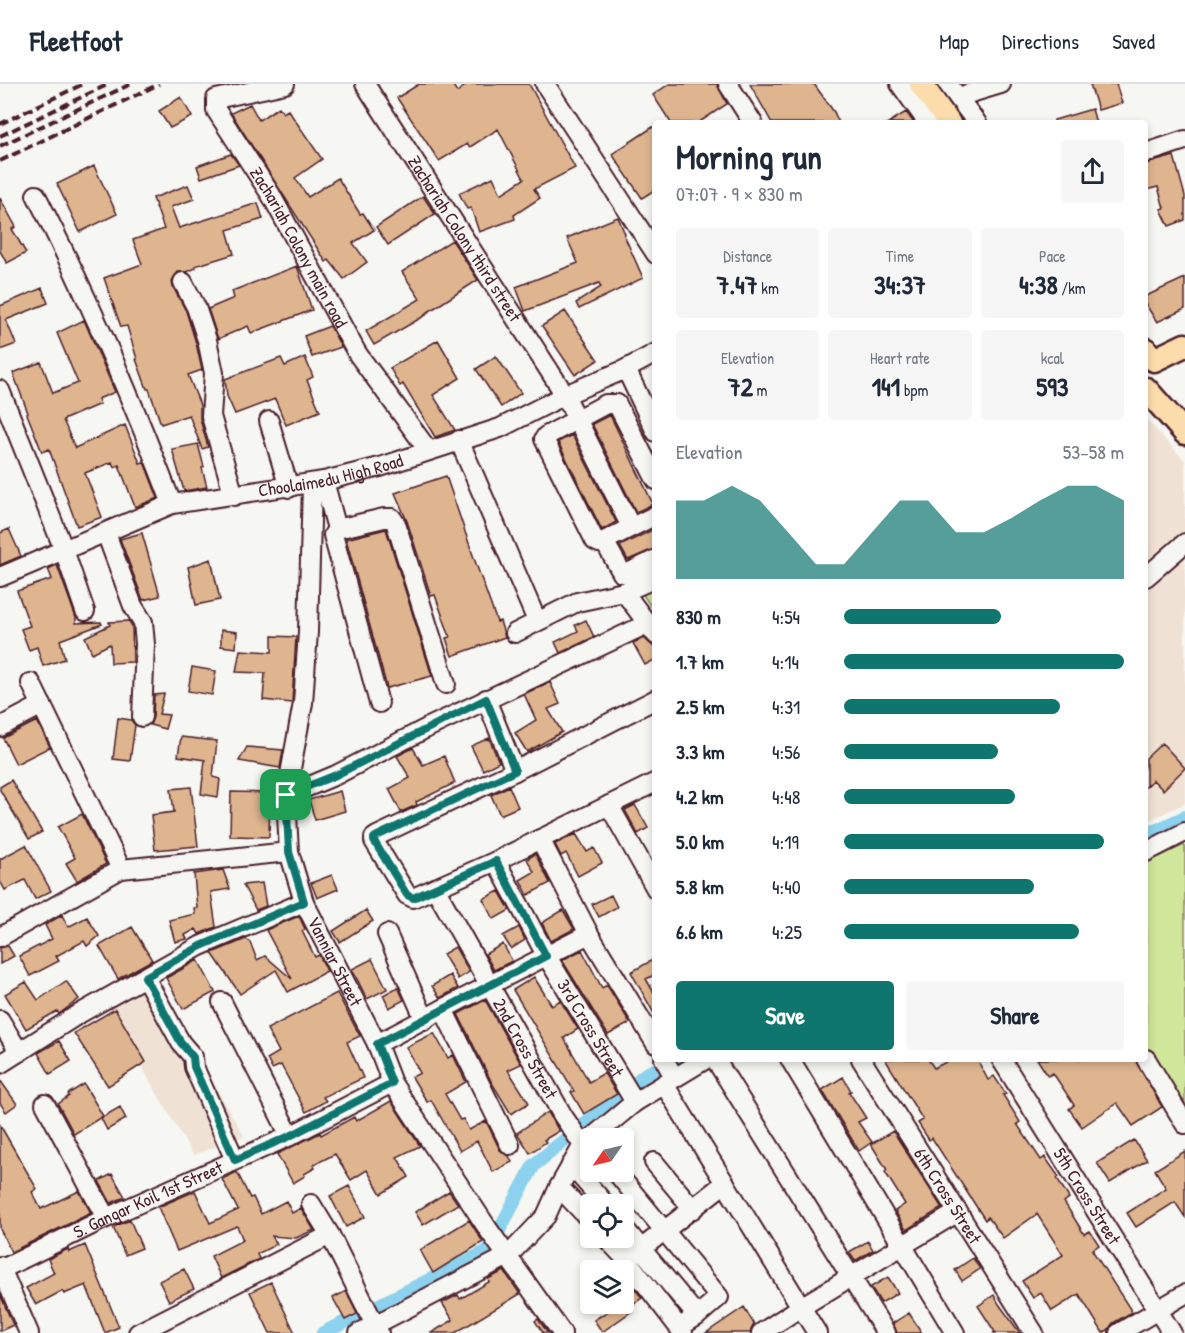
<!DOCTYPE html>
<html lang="en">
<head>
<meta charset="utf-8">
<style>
	:root { --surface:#fff; --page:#f6f6f7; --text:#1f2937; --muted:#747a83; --line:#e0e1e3; --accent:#0f766e }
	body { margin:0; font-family:"Patrick Hand",sans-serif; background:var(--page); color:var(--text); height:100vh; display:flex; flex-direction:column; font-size:22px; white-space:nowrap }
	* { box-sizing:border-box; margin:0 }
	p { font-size:20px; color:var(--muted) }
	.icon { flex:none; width:33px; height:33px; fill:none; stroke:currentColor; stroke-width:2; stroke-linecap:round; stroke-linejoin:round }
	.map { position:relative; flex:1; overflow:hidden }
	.details { position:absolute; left:652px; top:36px; width:496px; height:942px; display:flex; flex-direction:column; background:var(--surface); border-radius:6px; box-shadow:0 3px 9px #0003 }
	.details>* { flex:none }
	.needle { width:39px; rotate:236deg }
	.buttons { position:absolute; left:580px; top:1044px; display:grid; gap:12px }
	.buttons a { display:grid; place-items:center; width:54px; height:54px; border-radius:6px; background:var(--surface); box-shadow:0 3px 9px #0003; font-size:30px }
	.pin { position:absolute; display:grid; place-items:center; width:51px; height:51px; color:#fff; margin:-26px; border-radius:12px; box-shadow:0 3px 9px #0006 }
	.round { display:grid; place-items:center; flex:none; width:63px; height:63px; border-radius:6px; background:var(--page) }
	.head { display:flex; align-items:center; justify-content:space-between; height:102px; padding:0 24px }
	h1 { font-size:33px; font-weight:700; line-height:45px }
	.stats { display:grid; grid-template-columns:repeat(3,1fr); gap:9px; height:102px; padding:6px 24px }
	.stats div { display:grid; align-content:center; border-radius:6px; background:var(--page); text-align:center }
	.stats b { font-size:26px; font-weight:700 }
	.stats small { font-size:16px; font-weight:400 }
	.stats p { font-size:16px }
	.chart { height:168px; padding:12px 24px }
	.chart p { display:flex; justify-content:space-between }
	.chart svg { width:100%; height:108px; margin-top:6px; fill:var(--accent); opacity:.7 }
	.button { display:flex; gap:12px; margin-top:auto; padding:12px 24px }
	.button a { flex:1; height:69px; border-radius:6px; background:var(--accent); color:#fff; font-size:24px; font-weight:700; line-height:69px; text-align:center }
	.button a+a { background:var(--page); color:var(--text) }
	ul { padding:0 24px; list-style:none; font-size:20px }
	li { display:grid; grid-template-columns:96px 72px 1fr; align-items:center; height:45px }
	li i { height:15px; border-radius:8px; background:var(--accent) }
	header { display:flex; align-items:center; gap:36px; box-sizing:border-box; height:84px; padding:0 30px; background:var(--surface); border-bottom:2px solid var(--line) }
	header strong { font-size:28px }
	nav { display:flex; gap:33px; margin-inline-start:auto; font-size:21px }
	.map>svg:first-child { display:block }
	.built { fill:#efe2d4 }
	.green { fill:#d0e69b; stroke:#8d8263; stroke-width:1.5 }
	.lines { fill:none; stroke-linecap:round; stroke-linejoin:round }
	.canal { stroke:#8cd2ee; stroke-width:14 }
	.building { fill:#deb58f; stroke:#4a1f2b; stroke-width:1.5 }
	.minor-casing { stroke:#4a1f2b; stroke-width:22 }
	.major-casing { stroke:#4a1f2b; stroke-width:27 }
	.minor { stroke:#f6f6f2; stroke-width:18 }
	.major { stroke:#fddcac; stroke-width:22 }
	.rail { stroke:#4a1f2b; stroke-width:4; stroke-dasharray:9 4.5; stroke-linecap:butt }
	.route-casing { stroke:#fff; stroke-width:12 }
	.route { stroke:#0f766e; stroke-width:8 }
	.labels { text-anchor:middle; stroke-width:4.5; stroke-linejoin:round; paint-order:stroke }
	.street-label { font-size:18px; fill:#4a1f2b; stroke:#f6f6f2 }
</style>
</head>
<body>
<header>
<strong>Fleetfoot</strong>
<nav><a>Map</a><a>Directions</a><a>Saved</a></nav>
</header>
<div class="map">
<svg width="1185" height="1249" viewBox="0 0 1185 1249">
	<rect width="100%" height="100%" fill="#f6f6f2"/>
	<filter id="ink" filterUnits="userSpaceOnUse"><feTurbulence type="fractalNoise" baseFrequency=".0167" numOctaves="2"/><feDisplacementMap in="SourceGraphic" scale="12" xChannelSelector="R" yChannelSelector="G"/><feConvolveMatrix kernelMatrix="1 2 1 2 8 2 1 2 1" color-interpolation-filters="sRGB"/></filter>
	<g filter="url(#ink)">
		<path class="built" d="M1146,335L1185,377V719L1146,738Z
			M154,897L244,1052L193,1071L108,925Z"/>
		<path class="green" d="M655,503V529L642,509Z
			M1184,761L1185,763V1028L1146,965V779Z"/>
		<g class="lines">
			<path class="canal" d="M1146,751L1185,733
				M323,1249L488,1167L534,1081L646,990L679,975"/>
		</g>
		<path class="building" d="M419,0H452L457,8L468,0H529L575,84L534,105L540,114L514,131L515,135L479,148L471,124L467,125L459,109L493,93L501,110L524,95L498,45L470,63L467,60L439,77L397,14Z
			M669,0H717L727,20L698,39H671L653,11Z
			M750,0H814L834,28L839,39H772Z
			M1090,0H1116L1122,19L1098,26Z
			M181,13L192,33L170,44L159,27Z
			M250,20L259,36L279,23L283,29L288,26L322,75L295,94L308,113L338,94L360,130L363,129L374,146L353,159L367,178L344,195L329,176L326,178L231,29Z
			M1092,25L1096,39H1054V36Z
			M906,28L914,39H888Z
			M656,41V105L642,114L612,70Z
			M231,70L239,81L201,94L197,82Z
			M1174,72L1185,112V136L1169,142L1161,125L1164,124L1158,103L1146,106V80Z
			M94,82L117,130L80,148L57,100Z
			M188,101L194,115L171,123L179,144L258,119L263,135L227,146L234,170L195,182L196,184L187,188H178L172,197L173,203L186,227L196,259L202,286L188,291L200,321V335L208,363L202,365L189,331L161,340L149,305H147L136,275H137L127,242L121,243L104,194L142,180L133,156L164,145L153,114Z
			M423,112L435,130L388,161L376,143Z
			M0,114L16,143L12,145L26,169L7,179L0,167Z
			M618,133L625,150L624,151L643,194L579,225L576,219L601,203L599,199L525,227L516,203L578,179L567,154Z
			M452,156L478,196L425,230L426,231L374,261L366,247L420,215L402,188Z
			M297,182L312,226L251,249L248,242L218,255L208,225L234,214L232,207Z
			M1185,194V225L1157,238L1146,221V212Z
			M42,204L48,219L6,236L16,260L0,266V222Z
			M565,227L598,276L575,291L542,242Z
			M84,236L115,308L98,315L100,320L63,336L75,364L125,341L140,379L144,378L158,414L135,423L119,381L114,383L112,378L85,389L102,433L77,442L49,365L42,368L27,330L28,329L13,289L41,278L53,309L78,299L57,249Z
			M330,242L341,263L312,273L304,252Z
			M438,256L460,294L433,311L455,346L435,353L403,300L400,302L390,284Z
			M496,272L521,309L501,323L476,285Z
			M305,273L313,293L307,296L320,327L286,341L275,315L235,330L227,312L225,295L281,274L285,282Z
			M610,331L653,420L636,428L592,340Z
			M572,351L616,438L602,446L558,358Z
			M198,360L204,383L202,384L207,403L184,407L172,365Z
			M446,392L475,477L497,538L500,537L505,553L452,572L446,554L450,553L435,511L431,512L407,437L395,409Z
			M656,444V464L628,476L620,462Z
			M9,445L21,472L0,481V449Z
			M386,445L432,592L387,604L346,455Z
			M142,449L160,512L143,516L120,455Z
			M211,475L220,516L196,521L188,483Z
			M57,481L76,534V539L101,538L102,540L60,556L65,575L43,582L37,563L29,566L21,545L30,542L17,507L52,495L48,485Z
			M586,536L594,553L560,569L555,558L578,547L575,541Z
			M129,537L132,542L133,578L111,579L110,560L92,569L85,553L110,541L109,538Z
			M221,546L237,548L236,564L221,562Z
			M272,552L296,553L292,619L263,616L265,589L236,588L240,566L272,568Z
			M644,554L656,565V575L645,581L633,559Z
			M192,583L216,587L212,611L188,607Z
			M550,598L560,620L548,625L562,648L527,668L515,649L536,636L524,610Z
			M164,610L159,630L169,631L165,645L150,641L153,633L154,611Z
			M118,634L131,636L135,641L130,677L113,675Z
			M37,637L50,663L16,680L3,654Z
			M181,653L217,657L213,693L220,695L218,713L201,710L205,676L178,672Z
			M489,654L499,678L483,686L471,662Z
			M1162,659L1185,684L1163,706L1153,696L1146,703V674Z
			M247,663L283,666L280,684L239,677Z
			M413,664L423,681L444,672L455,699L416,718L417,721L401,728L389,705L410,694L397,672Z
			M11,696L42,748L29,755L0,706V703Z
			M509,702L518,723L500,731L491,711Z
			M191,703L198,762L155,766L151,731L174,728L171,705Z
			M340,707L345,727L315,736L309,716Z
			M231,708L270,709L269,753L230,752Z
			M635,721L648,744L638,750L625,726Z
			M82,730L106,780L77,797L66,779L75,774L58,743Z
			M576,750L587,768L594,764L602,779L578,792L566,769L561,772L555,760Z
			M26,761L51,807L35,815L25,796L5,806L0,797V775Z
			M535,770L550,799L528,811L520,796L534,788L527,775Z
			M223,786L230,805L211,808L216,843L199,850L196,845L185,851L187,855L175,858L169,836L195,830L194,824H197L194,790Z
			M332,791L338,805L317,814L311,799Z
			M262,799L266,822L256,826L243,801Z
			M499,807L510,826L494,835L483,815Z
			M611,811L617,823L599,833L592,820Z
			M366,826L373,837L340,858L333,847Z
			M563,826L574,845L551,857L542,839Z
			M62,831L68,843L87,833L99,852L87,862L84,857L56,872L59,877L30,892L19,872L52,855L45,841Z
			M299,832L305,845L302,847L315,873L319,871L327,887L288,908L276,886L240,910L212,869L246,855L250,858L257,876L265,872L292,895L266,846Z
			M132,843L152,876L118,895L99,862Z
			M519,843L525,856L511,865L503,852Z
			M503,860L512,877L494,886L485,870Z
			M8,862L14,872L0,880V864Z
			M455,863L469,888L458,895L443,870Z
			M582,866L602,904L607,901L630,939L608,951L562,876Z
			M656,874V890L646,895L656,912V933L631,888Z
			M372,875L387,905L367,915L352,885Z
			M198,876L215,908L183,925L166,894Z
			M450,891L458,904L440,914L432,902Z
			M534,893L552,922L560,916L578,945L564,954L589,998L604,989L617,1010L584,1030L571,1008L574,1007L513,906Z
			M66,897L79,915L59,930L57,927L26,945L5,910L26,898L38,916Z
			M398,903L404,916L389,924L383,911Z
			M337,909L360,952L347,958L363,994L323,1013L326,1017L306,1028L281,981L272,985L267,975L279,968L267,945Z
			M485,916L521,980L508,986L529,1019L511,1030L492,999L458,930Z
			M115,925L146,978L108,1002L74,949Z
			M434,949L448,974L453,971L466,998L445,1010L460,1036L463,1035L469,1046L486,1037L500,1066L509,1072L512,1078L493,1088L477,1057L460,1067L431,1016L427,1018L412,993L420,989L406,963Z
			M59,957L71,977L50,990L38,969Z
			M885,975H928L934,984L952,975H977L988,996L994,992L1006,1010L1003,1011L1020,1038L1017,1040L1041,1076L1045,1073L1059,1093L1057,1094L1069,1114L1064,1118L1084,1150L1090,1147L1099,1161L1092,1166L1132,1228L1113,1239L1108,1246L1103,1249L1079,1210L1052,1227L1041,1209L1033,1214L1022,1197L1063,1171L1037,1130L1003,1154L988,1133L985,1136L932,1054L929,1056L918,1039L923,1036Z
			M1037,975H1135L1162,1023L1133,1042L1117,1019L1082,1043L1069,1025L1074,1021L1053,989L1048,992Z
			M843,993L851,1007L849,1008L866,1034L858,1038L872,1058L859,1067L822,1006Z
			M0,996L17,1020L6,1028L0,1019Z
			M84,1000L103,1032L74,1050L58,1020L69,1012L68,1010Z
			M391,1017L420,1062L397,1073L409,1093L381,1110L367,1086L351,1096L335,1070L313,1081L315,1084L304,1090L305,1092L293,1099L277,1070L320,1049L321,1051L354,1033L356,1037Z
			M120,1023L126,1035L107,1046L101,1034Z
			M548,1028L559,1047L544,1056L546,1058L530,1069L517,1049Z
			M0,1041L37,1105L32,1108L41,1125L79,1107L91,1129L11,1168L0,1145Z
			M893,1047L942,1124L906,1146L895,1127L905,1120L885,1088L887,1086L871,1060Z
			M1134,1056L1147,1076L1110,1099L1097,1079Z
			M1185,1067V1133L1175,1118L1136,1143L1127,1129L1166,1104L1155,1086Z
			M237,1088L250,1114L253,1113L261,1130L286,1117L292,1129L301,1124L314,1146L296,1154L272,1152L277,1160L257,1170L259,1175L221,1194L211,1172L243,1156L237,1142L177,1167L158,1123L195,1107L210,1139L238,1126L222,1095Z
			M112,1090L125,1113L111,1119L99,1097Z
			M349,1102L365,1133L346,1143L330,1112Z
			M449,1107L458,1120L423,1141L415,1128Z
			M130,1136L142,1164L125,1171L113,1143Z
			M469,1136L483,1158L433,1189L420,1166Z
			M868,1157L873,1166L855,1177L849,1168Z
			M85,1161L119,1243L105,1249L86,1201L64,1210L62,1207L36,1221L26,1204L54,1189L48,1175L68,1165L69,1168Z
			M973,1174L980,1185L962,1197L955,1186Z
			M184,1185L194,1205L169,1217L159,1197Z
			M504,1187L520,1210L455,1249H431L453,1236L442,1219L458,1211L460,1215L489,1198L488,1195Z
			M888,1193L898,1209L881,1219L871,1203Z
			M628,1196L642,1214L633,1220L624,1207V1199Z
			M271,1198L295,1249H270L250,1208Z
			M346,1207L357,1230L345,1236L333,1214Z
			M0,1210L13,1241L0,1247Z
			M994,1211L999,1220L1020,1249H993L995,1248L978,1222Z
			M625,1215L632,1227L602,1248L594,1236L619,1220H624Z
			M744,1223L754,1240L750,1249H706Z
			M909,1229L922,1249H897L893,1239Z
			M538,1235L548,1249H543L535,1237Z"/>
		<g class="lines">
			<g class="minor-casing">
				<g id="minor">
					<path id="s1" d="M285,0L216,15V26L271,111L357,269L428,366"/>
					<path id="s2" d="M365,0L565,311L631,443"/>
					<path d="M545,0L656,170"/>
					<path d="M728,0L753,39"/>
					<path d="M900,0L928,39"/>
					<path d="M948,0L977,39"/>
					<path d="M958,13L1001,0"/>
					<path d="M1146,69L1185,56"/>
					<path d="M36,111C88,212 132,315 172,420"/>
					<path d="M183,198L196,223L207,256L214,289L211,332L234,412"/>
					<path d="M626,285L656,348"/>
					<path d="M0,306L64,466L85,527"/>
					<path d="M269,337L289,404"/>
					<path d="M459,356L537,537"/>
					<path d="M656,396L617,320H606L546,352L544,355L595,457L599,459L604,457L622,489H628L656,475"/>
					<path d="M324,397L337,445"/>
					<path id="s3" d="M312,400L308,548L303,619L286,712L289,768L304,818L377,960L392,999L488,1145L562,1249"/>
					<path d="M106,449L133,522L143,538L145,560L142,633"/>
					<path d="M604,457L656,431"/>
					<path id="s4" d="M0,493L172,420L324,397L380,383L500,344L565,311L626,285L656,269"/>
					<path d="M1146,493L1185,459"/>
					<path d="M624,508L656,551"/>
					<path d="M515,549L577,518L624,508L656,494"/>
					<path d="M31,599L121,785"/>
					<path d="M486,615L515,687"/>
					<path d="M656,615L515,687L377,752L374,754V757L407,811L413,814L496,777L656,698"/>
					<path d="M379,619L333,451L337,445L384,434H392L396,440L446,600"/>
					<path d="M0,643L42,621"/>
					<path d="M286,712L336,691L429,643L647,540"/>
					<path d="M609,721L656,805"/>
					<path d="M540,755L589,850L656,960"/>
					<path d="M1146,768L1185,748"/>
					<path id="s5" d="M496,777L546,871L635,1018"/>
					<path id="s6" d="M435,804L563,1032L583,1061"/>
					<path d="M387,850L425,936"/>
					<path d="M0,853L121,785L289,768"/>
					<path d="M145,893L181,959L193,973L194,983L235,1076"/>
					<path d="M222,918L290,1052"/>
					<path d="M443,925L510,1061"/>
					<path d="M0,936L19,968"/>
					<path d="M377,960L443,925L589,850"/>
					<path d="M664,975L674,993"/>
					<path d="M715,975L886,1249"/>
					<path d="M790,975L955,1249"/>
					<path id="s7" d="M861,975L1034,1249"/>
					<path id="s8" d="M1001,975L1172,1249"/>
					<path d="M1146,975L1185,1040"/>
					<path d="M0,980L79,930L200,862L304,818"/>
					<path d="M664,1000L817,1249"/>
					<path d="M45,1020L106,1134"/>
					<path d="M654,1078L693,1125"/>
					<path d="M571,1081L605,1120"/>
					<path d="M616,1088L719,1213L697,1232L680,1243"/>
					<path d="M559,1103L591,1137"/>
					<path d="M311,1120L330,1151L379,1249"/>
					<path d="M624,1144L697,1232"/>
					<path d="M606,1154L627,1176L683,1249"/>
					<path d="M627,1176L725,1099"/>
					<path d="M0,1182L29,1249"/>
					<path id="s9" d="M0,1186L106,1134L290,1052L392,999"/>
					<path d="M138,1249L330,1151"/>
					<path d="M359,1249L508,1172L546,1132L559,1103L583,1061L635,1018L706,975"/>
					<path d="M761,1249L801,1223L958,1128"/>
					<path d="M1119,1249L1185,1210"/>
				</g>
			</g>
			<g class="major-casing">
				<path id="major" d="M921,0L949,39
					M1146,266L1154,276L1185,261
					M1146,305L1185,349"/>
			</g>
			<use href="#minor" class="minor"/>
			<use href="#major" class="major"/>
			<path class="rail" d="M0,40L83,0
				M0,52L109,0
				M0,62L131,0
				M0,77L159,0"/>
		</g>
	</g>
	<g class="lines" filter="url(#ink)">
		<g class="route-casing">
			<path id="route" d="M486,615L515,687L377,752L374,754V757L407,811L413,814L496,777L546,872L377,960L392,999L290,1052L235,1076L194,983L193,973L181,959L145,893L201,862L304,818L289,768L286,711L336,691Z"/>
		</g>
		<use href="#route" class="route"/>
	</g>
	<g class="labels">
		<g class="street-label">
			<text dy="6" stroke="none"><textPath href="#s2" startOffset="184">Zachariah Colony third street</textPath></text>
			<text dy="6" stroke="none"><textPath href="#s1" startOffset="242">Zachariah Colony main road</textPath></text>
			<text dy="6" stroke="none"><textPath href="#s4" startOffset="348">Choolaimedu High Road</textPath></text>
			<text dy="6" stroke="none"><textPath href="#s3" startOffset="489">Vanniar Street</textPath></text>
			<text dy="6" stroke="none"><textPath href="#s5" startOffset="192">3rd Cross Street</textPath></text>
			<text dy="6" stroke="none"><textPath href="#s6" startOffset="184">2nd Cross Street</textPath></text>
			<text dy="6" stroke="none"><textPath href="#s7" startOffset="162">6th Cross Street</textPath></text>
			<text dy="6" stroke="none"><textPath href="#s8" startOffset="162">5th Cross Street</textPath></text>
			<text dy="6" stroke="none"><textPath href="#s9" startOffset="164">S. Gangar Koil 1st Street</textPath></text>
		</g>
	</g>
</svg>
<div class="buttons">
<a><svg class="needle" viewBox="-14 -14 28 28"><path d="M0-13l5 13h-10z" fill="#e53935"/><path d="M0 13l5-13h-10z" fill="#747a83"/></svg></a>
<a><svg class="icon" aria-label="locate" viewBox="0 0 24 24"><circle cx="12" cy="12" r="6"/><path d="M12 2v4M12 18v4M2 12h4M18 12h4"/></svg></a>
<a><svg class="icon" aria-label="layers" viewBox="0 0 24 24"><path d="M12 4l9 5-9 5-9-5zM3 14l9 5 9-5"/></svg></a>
</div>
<div class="pin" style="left:286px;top:711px;background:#1e9e55"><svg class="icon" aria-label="arrive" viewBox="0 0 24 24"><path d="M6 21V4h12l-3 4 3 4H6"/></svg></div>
<section class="details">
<div class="head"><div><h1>Morning run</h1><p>07:07 · 9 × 830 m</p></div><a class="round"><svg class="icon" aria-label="share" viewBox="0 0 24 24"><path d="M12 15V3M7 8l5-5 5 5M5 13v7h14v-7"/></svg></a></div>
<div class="stats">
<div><p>Distance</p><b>7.47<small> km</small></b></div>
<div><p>Time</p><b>34:37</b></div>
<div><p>Pace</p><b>4:38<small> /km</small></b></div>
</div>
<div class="stats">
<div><p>Elevation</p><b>72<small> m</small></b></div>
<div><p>Heart rate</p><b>141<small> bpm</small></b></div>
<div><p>kcal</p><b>593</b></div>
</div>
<div class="chart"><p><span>Elevation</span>53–58 m</p>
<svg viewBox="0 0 160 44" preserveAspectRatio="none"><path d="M0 44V12L10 12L20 6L30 12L40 25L50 38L60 38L70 25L80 12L90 12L100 25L110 25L120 19L130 12L140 6L150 6L160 12V44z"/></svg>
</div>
<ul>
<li><b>830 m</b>4:54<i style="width:56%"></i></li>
<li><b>1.7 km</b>4:14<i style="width:100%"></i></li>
<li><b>2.5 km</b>4:31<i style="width:77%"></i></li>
<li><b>3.3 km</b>4:56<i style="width:55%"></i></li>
<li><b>4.2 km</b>4:48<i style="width:61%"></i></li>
<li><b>5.0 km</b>4:19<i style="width:93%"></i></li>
<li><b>5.8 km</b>4:40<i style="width:68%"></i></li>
<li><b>6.6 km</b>4:25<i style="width:84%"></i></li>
</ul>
<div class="button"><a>Save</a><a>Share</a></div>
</section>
</div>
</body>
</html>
